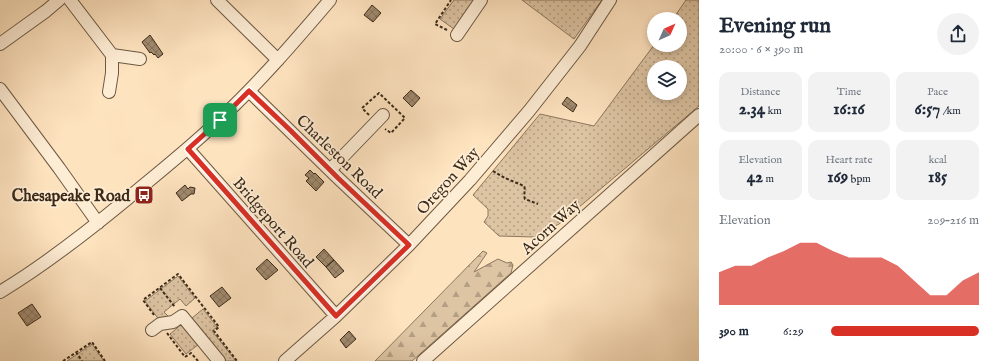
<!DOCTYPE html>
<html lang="en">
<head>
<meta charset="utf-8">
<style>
	:root { --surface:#fff; --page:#f2f2f3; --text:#1f2937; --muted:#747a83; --accent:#d93025 }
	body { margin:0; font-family:"IM FELL English",serif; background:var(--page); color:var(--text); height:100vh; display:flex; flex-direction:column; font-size:15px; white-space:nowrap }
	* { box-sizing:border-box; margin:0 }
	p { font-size:13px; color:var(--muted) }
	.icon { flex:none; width:22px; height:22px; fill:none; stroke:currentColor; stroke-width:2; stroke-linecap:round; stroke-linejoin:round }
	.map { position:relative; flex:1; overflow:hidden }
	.sheet { display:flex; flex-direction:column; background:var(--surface); width:300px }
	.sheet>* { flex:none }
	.needle { width:26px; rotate:45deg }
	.buttons { position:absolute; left:647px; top:12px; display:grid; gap:8px }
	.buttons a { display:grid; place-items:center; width:40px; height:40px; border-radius:50%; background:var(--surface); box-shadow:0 2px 6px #0003; font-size:20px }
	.pin { position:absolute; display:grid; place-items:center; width:34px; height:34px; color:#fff; margin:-17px; border-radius:8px; box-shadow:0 2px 6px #0006 }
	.round { display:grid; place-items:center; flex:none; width:42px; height:42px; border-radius:21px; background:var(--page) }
	.overview { display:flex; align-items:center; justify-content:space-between; height:68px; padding:0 20px }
	h1 { font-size:22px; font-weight:700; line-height:30px }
	.figures { display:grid; grid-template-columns:repeat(3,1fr); gap:6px; height:68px; padding:4px 20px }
	.figures div { display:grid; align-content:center; border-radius:10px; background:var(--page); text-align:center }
	.figures b { font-size:17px; font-weight:700 }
	.figures small { font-size:11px; font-weight:400 }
	.figures p { font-size:11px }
	.chart { height:112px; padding:8px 20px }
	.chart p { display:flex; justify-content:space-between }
	.chart svg { width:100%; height:72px; margin-top:4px; fill:var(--accent); opacity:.7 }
	ul { padding:0 20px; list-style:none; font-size:13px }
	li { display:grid; grid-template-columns:64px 48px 1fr; align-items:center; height:30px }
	li i { height:10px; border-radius:5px; background:var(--accent) }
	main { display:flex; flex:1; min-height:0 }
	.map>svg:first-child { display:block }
	.grass { fill:url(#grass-dots); stroke:#8c775e; fill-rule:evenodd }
	.forest { fill:url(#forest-firs); stroke:#8c775e }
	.building { fill:url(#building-cross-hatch); stroke:#3b2a18 }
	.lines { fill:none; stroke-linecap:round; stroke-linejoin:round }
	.minor-casing { stroke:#6c5842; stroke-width:14 }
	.path { stroke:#3b2a18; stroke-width:2; stroke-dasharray:3 2; stroke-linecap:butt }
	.minor { stroke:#feedd5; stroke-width:12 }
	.route-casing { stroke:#fff; stroke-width:8 }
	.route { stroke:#d93025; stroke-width:5 }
	.labels { text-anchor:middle; stroke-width:3.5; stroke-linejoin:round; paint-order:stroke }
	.street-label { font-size:16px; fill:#3b2a18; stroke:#feedd5 }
	.poi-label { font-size:16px; font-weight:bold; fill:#3b2a18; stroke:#feedd5; text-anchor:end }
</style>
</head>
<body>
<main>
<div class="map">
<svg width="699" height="361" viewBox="0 0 699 361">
	<defs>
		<pattern id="grass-dots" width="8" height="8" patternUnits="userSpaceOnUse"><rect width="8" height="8" fill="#ddc4a3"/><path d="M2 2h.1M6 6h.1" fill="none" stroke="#b49f84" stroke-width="1.8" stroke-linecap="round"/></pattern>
		<pattern id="forest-firs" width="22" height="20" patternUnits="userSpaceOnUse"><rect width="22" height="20" fill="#ddc4a3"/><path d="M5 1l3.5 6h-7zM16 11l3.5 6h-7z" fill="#b49f84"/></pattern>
		<pattern id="building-cross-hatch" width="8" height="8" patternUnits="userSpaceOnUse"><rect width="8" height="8" fill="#a08a6f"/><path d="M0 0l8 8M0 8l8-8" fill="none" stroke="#84715a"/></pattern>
	</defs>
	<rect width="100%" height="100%" fill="#fee3bf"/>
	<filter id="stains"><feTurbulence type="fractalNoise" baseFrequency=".005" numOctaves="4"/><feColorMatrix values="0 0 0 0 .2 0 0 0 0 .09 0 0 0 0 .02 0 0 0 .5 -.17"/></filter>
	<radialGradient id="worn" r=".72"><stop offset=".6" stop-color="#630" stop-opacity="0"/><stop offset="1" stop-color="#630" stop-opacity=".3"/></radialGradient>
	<path class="grass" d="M454,0H475L454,29L440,19Z
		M522,0H602L574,39Z
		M686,0H699V106L559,224L534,237L499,236L484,222L488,216V209L473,195L540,114L594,126L654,45H680V19H673ZM654,67H680V93H654Z
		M178,276L195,298L186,306L180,299L164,312L170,318L160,321L145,301Z
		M203,309L217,327L212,331L236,361H225L192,318Z
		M183,323L199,344L186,354L170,334Z
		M92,344L104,361H67Z"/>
	<path class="forest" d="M483,251L487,253L474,272L498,259L507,263L511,262L513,265L511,273L412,361H375Z"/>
	<path class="building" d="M372,5L381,13L373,22L364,15Z
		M150,35L163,54L158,58L155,54L154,55L151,52L150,53L142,42Z
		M411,90L420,98L412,107L403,98Z
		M567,97L577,105L573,112L562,104Z
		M310,170L314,174L315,173L324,182L316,191L306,181L309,178L305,175Z
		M185,185L188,189L190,187L195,188L194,194H191L182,201L176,193Z
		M324,249L334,260L326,267L316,257Z
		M267,259L278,270L266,280L256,269Z
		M334,260L344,271L335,278L326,267Z
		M222,287L231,298L219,307L210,296Z
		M32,304L41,317L27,326L18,313Z
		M349,331L356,339L346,348L340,340Z"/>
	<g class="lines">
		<g class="minor-casing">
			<path id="minor" d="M70,0L112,55V73L109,92
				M217,0L278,60
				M457,35L481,0
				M0,44L46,11L59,0
				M112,55L140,59
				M0,89L59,168L98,223
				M249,91L338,178L409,245
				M188,149L336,316
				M330,170L383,115
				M0,292C45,265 87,232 127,199C158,173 190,148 219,120C259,83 295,41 330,0
				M152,330L160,324L173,322L182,316L219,361
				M285,361L336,316L409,245L470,180L529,111L580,46L610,0
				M423,361L699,115"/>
		</g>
		<path class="path" d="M447,30L435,24L451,0
			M369,115L362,108L379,93L405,118L391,133L385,129
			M493,171L505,178L524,186C526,190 523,195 525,199L538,204
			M160,288L175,307
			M154,315L143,300L178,274L219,327L214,331L237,361
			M167,333L185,357L191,353L198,361
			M76,352L82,361
			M63,361L92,342L105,361"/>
		<use href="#minor" class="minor"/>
	</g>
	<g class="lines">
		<g class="route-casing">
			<path id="route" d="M249,91L290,130L338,178L409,245L336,316L188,149L220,120Z"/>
		</g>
		<use href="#route" class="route"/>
	</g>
	<defs>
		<g id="bus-square" transform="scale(1)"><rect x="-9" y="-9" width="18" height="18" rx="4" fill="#8f2418" stroke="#feedd5"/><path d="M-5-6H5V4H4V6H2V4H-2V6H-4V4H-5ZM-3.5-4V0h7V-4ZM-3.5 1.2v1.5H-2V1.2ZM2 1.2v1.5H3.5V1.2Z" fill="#fff"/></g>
	</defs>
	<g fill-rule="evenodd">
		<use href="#bus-square" x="144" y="195"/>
	</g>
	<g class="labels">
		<g class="street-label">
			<text transform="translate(340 156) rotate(44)" y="6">Charleston Road</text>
			<text transform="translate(447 180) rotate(-48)" y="6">Oregon Way</text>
			<text transform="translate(274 222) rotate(49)" y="6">Bridgeport Road</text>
			<text transform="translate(550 226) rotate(-42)" y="6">Acorn Way</text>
		</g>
		<g class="poi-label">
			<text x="130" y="201">Chesapeake Road</text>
		</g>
	</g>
	<rect width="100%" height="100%" filter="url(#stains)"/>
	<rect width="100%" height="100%" fill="url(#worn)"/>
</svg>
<div class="buttons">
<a><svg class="needle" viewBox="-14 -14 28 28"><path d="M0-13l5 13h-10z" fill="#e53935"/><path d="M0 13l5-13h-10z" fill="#747a83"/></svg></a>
<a><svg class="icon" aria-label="layers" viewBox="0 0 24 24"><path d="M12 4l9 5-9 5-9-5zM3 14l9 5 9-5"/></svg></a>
</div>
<div class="pin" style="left:220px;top:120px;background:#1e9e55"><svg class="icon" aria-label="arrive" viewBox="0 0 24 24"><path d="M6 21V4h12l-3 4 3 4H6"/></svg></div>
</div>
<section class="sheet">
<div class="overview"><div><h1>Evening run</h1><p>20:00 · 6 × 390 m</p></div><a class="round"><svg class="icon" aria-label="share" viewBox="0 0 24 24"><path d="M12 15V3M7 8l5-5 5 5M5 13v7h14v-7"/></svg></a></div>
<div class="figures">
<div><p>Distance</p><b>2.34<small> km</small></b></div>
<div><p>Time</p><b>16:16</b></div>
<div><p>Pace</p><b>6:57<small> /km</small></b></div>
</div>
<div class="figures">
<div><p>Elevation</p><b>42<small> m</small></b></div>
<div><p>Heart rate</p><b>169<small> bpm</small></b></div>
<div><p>kcal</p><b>185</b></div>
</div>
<div class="chart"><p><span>Elevation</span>209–216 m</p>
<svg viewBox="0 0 160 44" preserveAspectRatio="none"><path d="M0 44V24L10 20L20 20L30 15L40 11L50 6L60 6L70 11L80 15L90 15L100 15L110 20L120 29L130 38L140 38L150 29L160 24V44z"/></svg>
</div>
<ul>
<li><b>390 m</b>6:29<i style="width:100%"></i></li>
</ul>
</section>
</main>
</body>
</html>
